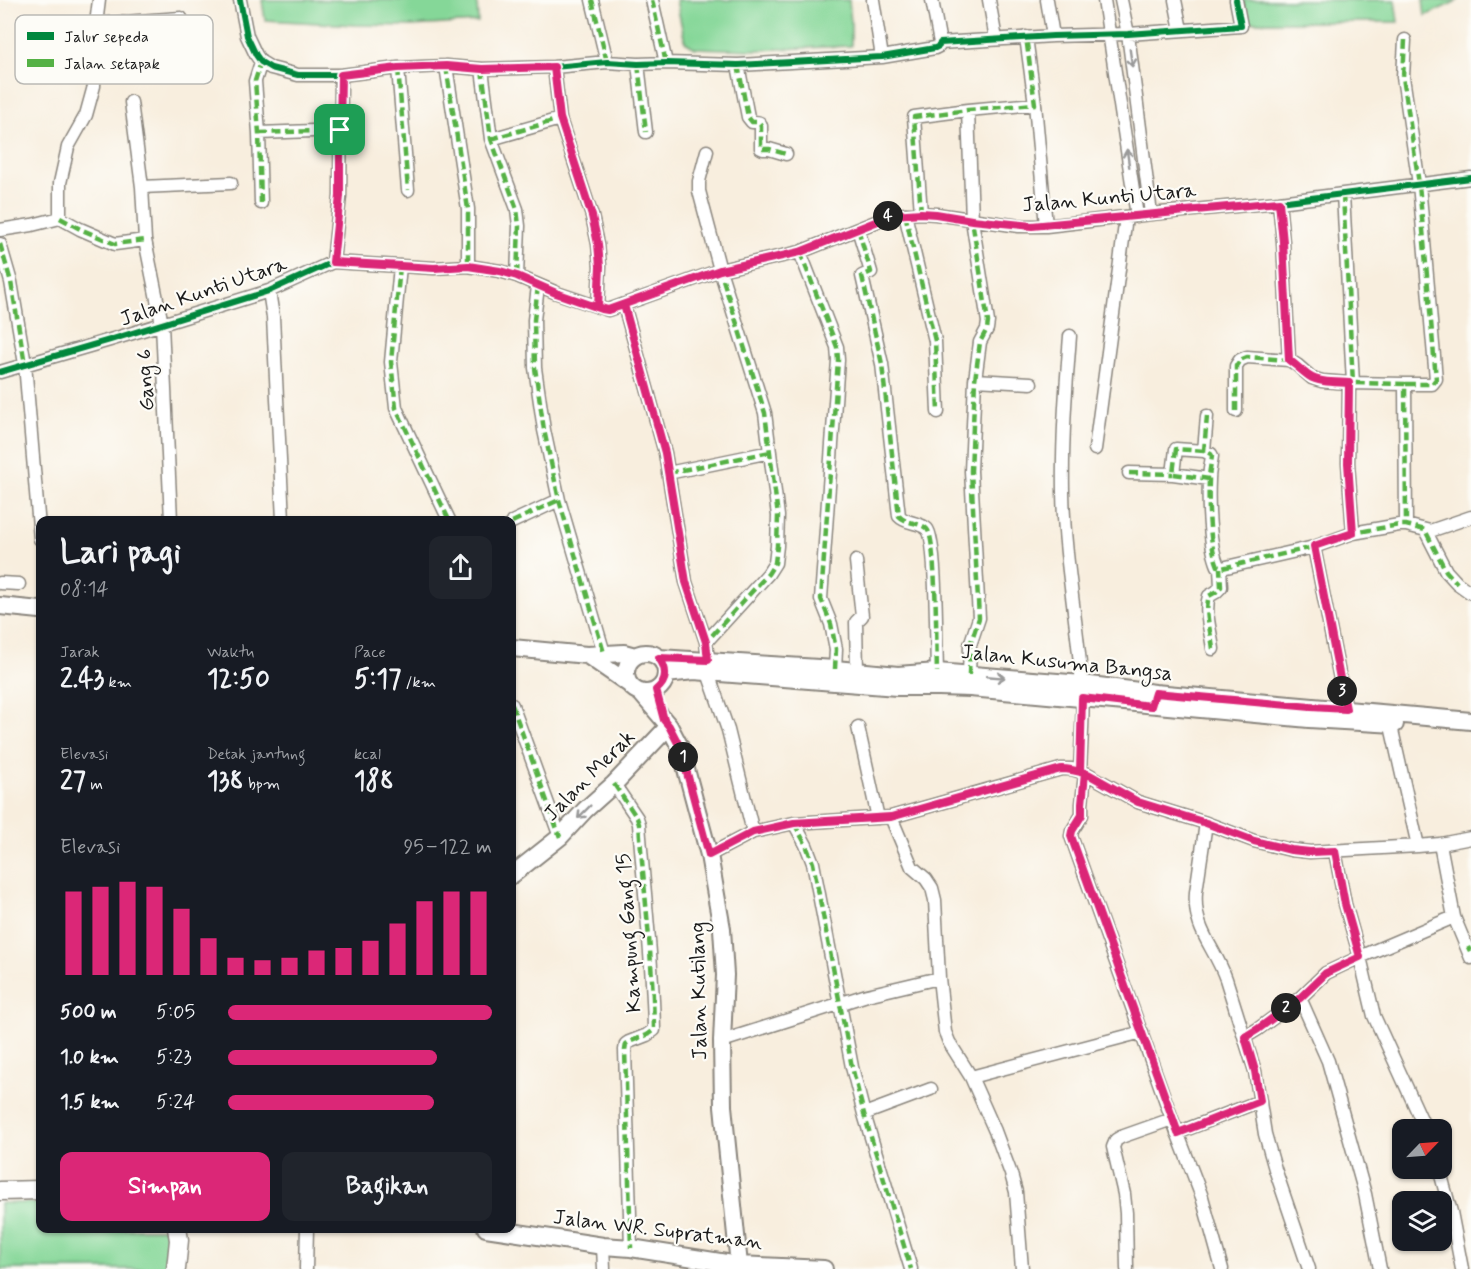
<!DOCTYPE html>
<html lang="id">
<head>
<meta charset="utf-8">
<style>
	:root { --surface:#171b24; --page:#20242c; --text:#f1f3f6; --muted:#9ea1a6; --accent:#db2777 }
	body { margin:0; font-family:Mynerve,sans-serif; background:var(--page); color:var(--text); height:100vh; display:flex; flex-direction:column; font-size:22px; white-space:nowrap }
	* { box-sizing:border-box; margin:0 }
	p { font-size:20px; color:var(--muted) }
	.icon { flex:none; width:33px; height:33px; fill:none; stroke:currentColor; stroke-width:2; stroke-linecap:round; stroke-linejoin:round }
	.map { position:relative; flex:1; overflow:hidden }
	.panel { position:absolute; left:36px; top:516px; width:480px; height:717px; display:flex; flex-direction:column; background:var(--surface); border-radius:12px; box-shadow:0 2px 4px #0004 }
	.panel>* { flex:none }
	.needle { width:39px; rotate:65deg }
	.controls { position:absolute; left:1392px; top:1119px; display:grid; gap:12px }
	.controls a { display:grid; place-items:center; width:60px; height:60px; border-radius:12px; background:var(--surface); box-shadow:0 2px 4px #0004; font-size:30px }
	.pin { position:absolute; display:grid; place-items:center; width:51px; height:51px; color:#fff; margin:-26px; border-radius:12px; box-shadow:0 3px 9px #0006 }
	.km { position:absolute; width:30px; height:30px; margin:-15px; border-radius:50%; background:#222; color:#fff; font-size:16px; line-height:30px; text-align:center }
	.round { display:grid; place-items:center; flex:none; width:63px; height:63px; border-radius:12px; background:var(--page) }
	.head { display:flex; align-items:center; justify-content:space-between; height:102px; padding:0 24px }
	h1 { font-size:33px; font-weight:700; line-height:45px }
	.figures { display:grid; grid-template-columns:repeat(3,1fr); gap:9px; height:102px; padding:6px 24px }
	.figures div { display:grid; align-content:center }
	.figures b { font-size:26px; font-weight:700 }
	.figures small { font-size:16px; font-weight:400 }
	.figures p { font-size:16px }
	.chart { height:168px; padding:12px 24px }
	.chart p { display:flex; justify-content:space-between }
	.chart svg { width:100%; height:108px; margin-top:6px; stroke:var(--accent); stroke-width:6 }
	.primary-button { display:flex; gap:12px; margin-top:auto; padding:12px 24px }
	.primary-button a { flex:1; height:69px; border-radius:12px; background:var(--accent); color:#fff; font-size:24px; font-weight:700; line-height:69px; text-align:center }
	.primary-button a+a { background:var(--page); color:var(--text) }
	ul { padding:0 24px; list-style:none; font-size:20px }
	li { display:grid; grid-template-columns:96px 72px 1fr; align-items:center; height:45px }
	li i { height:15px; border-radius:8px; background:var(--accent) }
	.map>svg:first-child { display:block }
	.green { fill:#85d798; stroke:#507a5a; stroke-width:1.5 }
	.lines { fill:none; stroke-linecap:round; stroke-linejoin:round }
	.street-casing { stroke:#8a857d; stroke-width:15 }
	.secondary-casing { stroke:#8a857d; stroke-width:20 }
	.primary-casing { stroke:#8a857d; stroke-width:21 }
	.street { stroke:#fff; stroke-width:12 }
	.secondary { stroke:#fff; stroke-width:16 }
	.primary { stroke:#fff; stroke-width:18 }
	.quiet { stroke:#55b145; stroke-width:4.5; stroke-dasharray:9 4.5; stroke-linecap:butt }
	.cycleway-casing { stroke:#fdfcf7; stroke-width:10 }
	.cycleway { stroke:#00873e; stroke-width:6 }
	.oneway { stroke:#999 }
	.route-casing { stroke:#fff; stroke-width:12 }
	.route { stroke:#db2777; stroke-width:8 }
	.labels { text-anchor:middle; stroke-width:4.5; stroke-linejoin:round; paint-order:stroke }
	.street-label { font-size:21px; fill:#1c1c1c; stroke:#fdfcf7 }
	.key { fill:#fdfcf7; stroke:#bab9b5; stroke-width:1.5 }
	.key-label { font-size:16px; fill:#1c1c1c }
</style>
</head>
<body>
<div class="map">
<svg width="1471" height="1269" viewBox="0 0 1471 1269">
	<rect width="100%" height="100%" fill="#fdfcf7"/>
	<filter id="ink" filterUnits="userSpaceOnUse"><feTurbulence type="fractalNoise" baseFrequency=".0167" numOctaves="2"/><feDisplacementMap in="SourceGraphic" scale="12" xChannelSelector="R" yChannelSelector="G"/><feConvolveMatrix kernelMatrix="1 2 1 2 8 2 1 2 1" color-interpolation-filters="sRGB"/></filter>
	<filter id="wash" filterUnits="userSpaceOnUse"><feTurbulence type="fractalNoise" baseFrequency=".008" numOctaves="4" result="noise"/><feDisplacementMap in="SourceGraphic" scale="24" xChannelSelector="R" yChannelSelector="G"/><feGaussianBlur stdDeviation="1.35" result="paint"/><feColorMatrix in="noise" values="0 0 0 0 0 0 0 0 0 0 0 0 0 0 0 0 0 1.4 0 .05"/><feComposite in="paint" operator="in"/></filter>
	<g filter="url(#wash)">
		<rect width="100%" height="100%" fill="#f8eede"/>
		<path class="green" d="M262,0H479L477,2L478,22L412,26L355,25L265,20Z
			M676,0H849L851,23V46L756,50L695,48L685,42Z
			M1243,0H1395L1398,22H1248Z
			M1423,0H1459L1425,16Z
			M0,1203H40V1228L168,1229L172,1241L168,1269H0Z"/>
	</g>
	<g filter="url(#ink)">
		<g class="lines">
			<g class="street-casing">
				<path id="street" d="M240,0L247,36L256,55L261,62L271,68L298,75H341L398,68L446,66L482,69L554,67L607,62L638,64L666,63L738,65L882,57L935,48L939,46L940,43L1053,36L1128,34L1241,26L1236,0
					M592,0L607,62
					M652,0L666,63
					M873,0L882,57
					M932,0L940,43
					M989,0L996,39
					M1047,0L1053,36
					M1104,0L1137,216
					M1121,0L1128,34L1151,214
					M1175,0L1181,30
					M96,24L181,18
					M1026,37L1035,104L1046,226
					M1405,40L1403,77L1419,184L1436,379L1432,384H1405
					M638,64L646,132
					M738,65L748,117L752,122C757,122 760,121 761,126V148L763,149H769L786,154
					M446,66L468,209V266
					M554,67L560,119L592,216L598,244L600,266L598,307
					M398,68L408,190
					M482,69L491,139L517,209L519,226L517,276
					M131,102L142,187L145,240L162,324L171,520
					M968,110L972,220L988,322L987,329L980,342L975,380L971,471L979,618L970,645L969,675
					M259,133L340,130
					M491,139L560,119
					M707,151L699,181V191L720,270L765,413L778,516L777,546L775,563L768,574L706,642L708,660
					M142,187L231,183
					M1343,194L1353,383
					M1279,202L1283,242L1289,360
					M261,203L259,133L255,81L261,62
					M921,213L914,117L968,110L1035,104
					M905,214L935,341L938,412
					M60,218L80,229L115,244L145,240
					M858,229L871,272L862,276L882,364L899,516C906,524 920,522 927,529C937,539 936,651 937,672
					M0,230L32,225L60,218V183L68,147L86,115L94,86L96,24L99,0
					M0,244L11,282L25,364L40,539
					M800,252L837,347L838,360L821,599L831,624L836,649L835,669
					M333,262L340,196L341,75
					M400,266L391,362L396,408L449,520
					M538,286L534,320L535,368L544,430L559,500L604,653
					M269,291L273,317L283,520
					M624,305L665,453L686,582L706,642
					M1070,336C1066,388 1062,439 1063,491C1064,556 1077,620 1082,685C1084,714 1081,743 1080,772
					M0,372L110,340L269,291L333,262L434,268L468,266L500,271L517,276L557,293L608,310L720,270L800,252L893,215L921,213L936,214L1019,226H1046L1151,214L1279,202L1471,178
					M975,380L1031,383
					M1349,383L1348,463L1353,533
					M1236,411V366L1240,360L1247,357L1289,360L1297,365L1312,378L1322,381L1349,383L1405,384L1406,525
					M1207,416L1204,451L1211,454L1212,456C1211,464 1209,472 1209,480C1208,503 1209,545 1218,566L1222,568L1314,547
					M1095,449L1126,217
					M1204,451L1176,449L1173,474L1209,479
					M668,473L770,452
					M1129,473L1173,474
					M512,522L559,500
					M1425,530L1446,571L1457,583L1471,593
					M856,561L862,616L856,622L857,671
					M0,583L19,584
					M1213,649C1211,632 1204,612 1209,596L1216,592L1221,587L1220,568
					M708,673L728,730L753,832
					M512,705L560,837
					M1346,709L1314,547L1353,533L1399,525H1406L1430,531L1471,517
					M1389,717L1418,846
					M858,727L878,818
					M1085,773L1082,804V815L1072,831L1071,836L1172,1119L1202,1197L1222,1269
					M614,784L637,818L639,824C644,892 653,961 654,1030L647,1035L629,1042L626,1044L625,1050L631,1248
					M891,817L912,867L926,879L932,888L935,900L939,978L945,1032L949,1042L971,1077L995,1131L1011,1174L1016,1192L1022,1269
					M794,823L806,845L813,863L852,1067L864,1114L911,1269
					M1206,823L1196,892C1193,931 1214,945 1226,979L1255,1071L1265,1134L1275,1169L1309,1269
					M1440,844L1471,838
					M1335,851L1345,904L1360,957L1374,1016L1426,1130
					M709,855L753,832L794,823L891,817L1061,769H1072L1088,774L1138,802L1206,823L1254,841L1291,850L1310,852L1418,846L1440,844L1454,917L1471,958
					M1300,998L1328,1061L1365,1194L1380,1269
					M1245,1037L1258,1029L1300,998L1326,973L1360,957L1454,917
					M722,1041L867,995L939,978
					M971,1077L1142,1032
					M864,1114L931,1089
					M1177,1133L1260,1101
					M1439,1168L1451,1212L1462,1269
					M603,1246L604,1269
					M306,1269L307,1228
					M1127,1269L1126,1213L1124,1194L1113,1147L1116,1140L1121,1137L1172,1119"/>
			</g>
			<g class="secondary-casing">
				<path id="secondary" d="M0,606L40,610
					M512,648L587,655L624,653L635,656
					M626 673a20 20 0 1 1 40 0a20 20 0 1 1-40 0Z
					M587,655L629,684
					M659,658L835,669L898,675L937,672L1082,684L1155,693L1471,721
					M666,674L694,671L897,687H939L970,688L1309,719L1395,724
					M640,692L669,726L680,747L709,855L722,929L725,975L722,1041L723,1106L739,1265
					M512,875L560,837L585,810L614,784L669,726
					M486,1228L603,1246L631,1248L739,1265L824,1269"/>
			</g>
			<g class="primary-casing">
				<path id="primary" d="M0,1191L40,1190
					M176,1269L179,1240L177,1228"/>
			</g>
			<use href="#street" class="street"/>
			<use href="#secondary" class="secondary"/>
			<use href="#primary" class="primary"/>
			<path class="quiet" d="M592,0L607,62
				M652,0L666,63
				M96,24L181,18
				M1405,40L1403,77L1419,184L1436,379L1432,384H1405
				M638,64L646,132
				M738,65L748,117L752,122C757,122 760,121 761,126V148L763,149H769L786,154
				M446,66L468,209V266
				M554,67L560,119L592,216L598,244L600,266L598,307
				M398,68L408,190
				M482,69L491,139L517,209L519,226L517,276
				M259,133L340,130
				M491,139L560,119
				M1343,194L1353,383
				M1279,202L1283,242L1289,360
				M261,203L259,133L255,81L261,62
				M921,213L914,117L968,110L1035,104L1026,37
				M905,214L935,341L938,412
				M60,218L80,229L115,244L145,240
				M858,229L871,272L862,276L882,364L899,516C906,524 920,522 927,529C937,539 936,651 937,672
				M0,244L11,282L25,364
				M800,252L837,347L838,360L821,599L831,624L836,649L835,669
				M333,262L340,196L341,75
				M400,266L391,362L396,408L449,520
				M538,286L534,320L535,368L544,430L559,500L604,653
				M624,305L665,453L686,582L706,642
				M1349,383L1348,463L1353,533
				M1236,411V366L1240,360L1247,357L1289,360L1297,365L1312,378L1322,381L1349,383L1405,384L1406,525
				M1207,416L1204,451L1211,454L1212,456C1211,464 1209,472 1209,480C1208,503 1209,545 1218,566L1222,568L1314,547
				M1204,451L1176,449L1173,474L1209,479
				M668,473L770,452
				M1129,473L1173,474
				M512,522L559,500
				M1213,649C1211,632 1204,612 1209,596L1216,592L1221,587L1220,568
				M708,660L706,642L768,574L775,563L777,546L778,516L765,413L720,270
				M969,675L970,645L979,618L971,471L975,380L980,342L987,329L988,322L972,220
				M512,705L560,837
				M1346,709L1314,547L1353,533L1399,525H1406L1425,530L1446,571L1457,583
				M614,784L637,818L639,824C644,892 653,961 654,1030L647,1035L629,1042L626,1044L625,1050L631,1248
				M794,823L806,845L813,863L852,1067L864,1114L911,1269
				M1467,950L1471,948"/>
			<g class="cycleway-casing">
				<path id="cycleway" d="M240,0L247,36L256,55L261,62L271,68L298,75H341L398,68L446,66L482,69L554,67L607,62L638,64L666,63L738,65L882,57L935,48L939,46L940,43L1053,36L1128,34L1241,26L1236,0
					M0,372L110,340L269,291L333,262L434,268L468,266L500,271L517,276L557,293L608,310L720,270L800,252L893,215L921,213L936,214L1019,226H1046L1151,214L1279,202L1471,178"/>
			</g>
			<use href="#cycleway" class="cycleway"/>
		</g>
		<defs><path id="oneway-shaft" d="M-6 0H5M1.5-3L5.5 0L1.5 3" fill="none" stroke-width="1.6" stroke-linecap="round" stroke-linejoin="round" transform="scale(1.5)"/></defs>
		<g class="oneway">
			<use href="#oneway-shaft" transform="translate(1131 58) rotate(82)"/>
			<use href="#oneway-shaft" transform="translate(1128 158) rotate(-98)"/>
			<use href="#oneway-shaft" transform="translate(996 677) rotate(5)"/>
			<use href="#oneway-shaft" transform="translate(584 812) rotate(135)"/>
		</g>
	</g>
	<g class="lines" filter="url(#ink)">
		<g class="route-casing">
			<path id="route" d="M340,130V196L333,262L434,268L468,266L500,271L517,276L556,293L602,309L608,310L624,305L665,453L686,582L706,642L708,660L659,658C668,670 667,681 656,690L664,720L669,726L680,747L709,855L753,832L794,823L891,817L1061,769C1071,769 1078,771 1088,774L1138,802L1206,823L1254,841L1291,850L1310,852L1335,851L1345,904L1360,957L1326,973L1300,998L1258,1029L1245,1037L1255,1071L1260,1101L1178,1133L1071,836L1072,831L1082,815V804L1085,773L1080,772L1082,698L1151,706L1155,693L1311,707L1346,709L1314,546L1353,533L1348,463L1349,383C1336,382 1319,383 1309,376C1302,371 1296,365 1289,360L1283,242L1279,202L1032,226L972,220L936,214L921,213L893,215L800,252L720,270L608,310L598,307L600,266L598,244L592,216L560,118L554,67L482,69L446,66L398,68L341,75L340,130"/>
		</g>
		<use href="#route" class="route"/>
	</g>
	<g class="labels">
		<g class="street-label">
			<text transform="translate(1109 197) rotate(-5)" y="7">Jalan Kunti Utara</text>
			<text transform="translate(203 291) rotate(-19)" y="7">Jalan Kunti Utara</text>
			<text transform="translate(145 380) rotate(-93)" y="7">Gang 6</text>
			<text transform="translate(1067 662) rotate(6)" y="7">Jalan Kusuma Bangsa</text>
			<text transform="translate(589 775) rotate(-45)" y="7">Jalan Merak</text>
			<text transform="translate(628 933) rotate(-94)" y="7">Kampung Gang 15</text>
			<text transform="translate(698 991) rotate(-91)" y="7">Jalan Kutilang</text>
			<text transform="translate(658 1229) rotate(7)" y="7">Jalan WR. Supratman</text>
		</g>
	</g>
	<rect x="15" y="15" width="198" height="69" rx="9" class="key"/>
	<rect x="27" y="32" width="27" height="8" fill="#00873e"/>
	<rect x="27" y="59" width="27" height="8" fill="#55b145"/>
	<g class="key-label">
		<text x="64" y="42">Jalur sepeda</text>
		<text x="64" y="69">Jalan setapak</text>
	</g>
</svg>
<div class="controls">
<a><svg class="needle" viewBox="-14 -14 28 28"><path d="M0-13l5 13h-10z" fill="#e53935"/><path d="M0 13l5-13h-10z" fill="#9ea1a6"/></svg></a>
<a><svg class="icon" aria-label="layers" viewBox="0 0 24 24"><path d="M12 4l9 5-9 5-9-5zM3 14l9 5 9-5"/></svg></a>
</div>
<div class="pin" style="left:340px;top:130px;background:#1e9e55"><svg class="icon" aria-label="arrive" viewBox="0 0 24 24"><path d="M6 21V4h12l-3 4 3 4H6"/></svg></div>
<b class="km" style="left:683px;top:757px">1</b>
<b class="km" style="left:1286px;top:1008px">2</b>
<b class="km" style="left:1342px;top:691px">3</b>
<b class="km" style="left:888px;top:216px">4</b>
<section class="panel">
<div class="head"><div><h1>Lari pagi</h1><p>08:14</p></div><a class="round"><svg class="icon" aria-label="share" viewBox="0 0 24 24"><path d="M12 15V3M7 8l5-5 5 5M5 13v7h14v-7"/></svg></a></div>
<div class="figures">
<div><p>Jarak</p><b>2.43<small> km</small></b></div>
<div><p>Waktu</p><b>12:50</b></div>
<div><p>Pace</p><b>5:17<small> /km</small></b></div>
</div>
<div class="figures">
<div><p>Elevasi</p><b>27<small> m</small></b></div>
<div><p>Detak jantung</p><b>138<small> bpm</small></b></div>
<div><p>kcal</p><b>188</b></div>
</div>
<div class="chart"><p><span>Elevasi</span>95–122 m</p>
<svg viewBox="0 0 160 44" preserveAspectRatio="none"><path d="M5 44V10M15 44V8M25 44V6M35 44V8M45 44V17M55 44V29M65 44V37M75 44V38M85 44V37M95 44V34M105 44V33M115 44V30M125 44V23M135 44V14M145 44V10M155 44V10"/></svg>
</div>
<ul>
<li><b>500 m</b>5:05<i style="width:100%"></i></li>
<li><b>1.0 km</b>5:23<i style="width:79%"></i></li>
<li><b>1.5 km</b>5:24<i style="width:78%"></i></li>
</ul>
<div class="primary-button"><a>Simpan</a><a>Bagikan</a></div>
</section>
</div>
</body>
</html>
